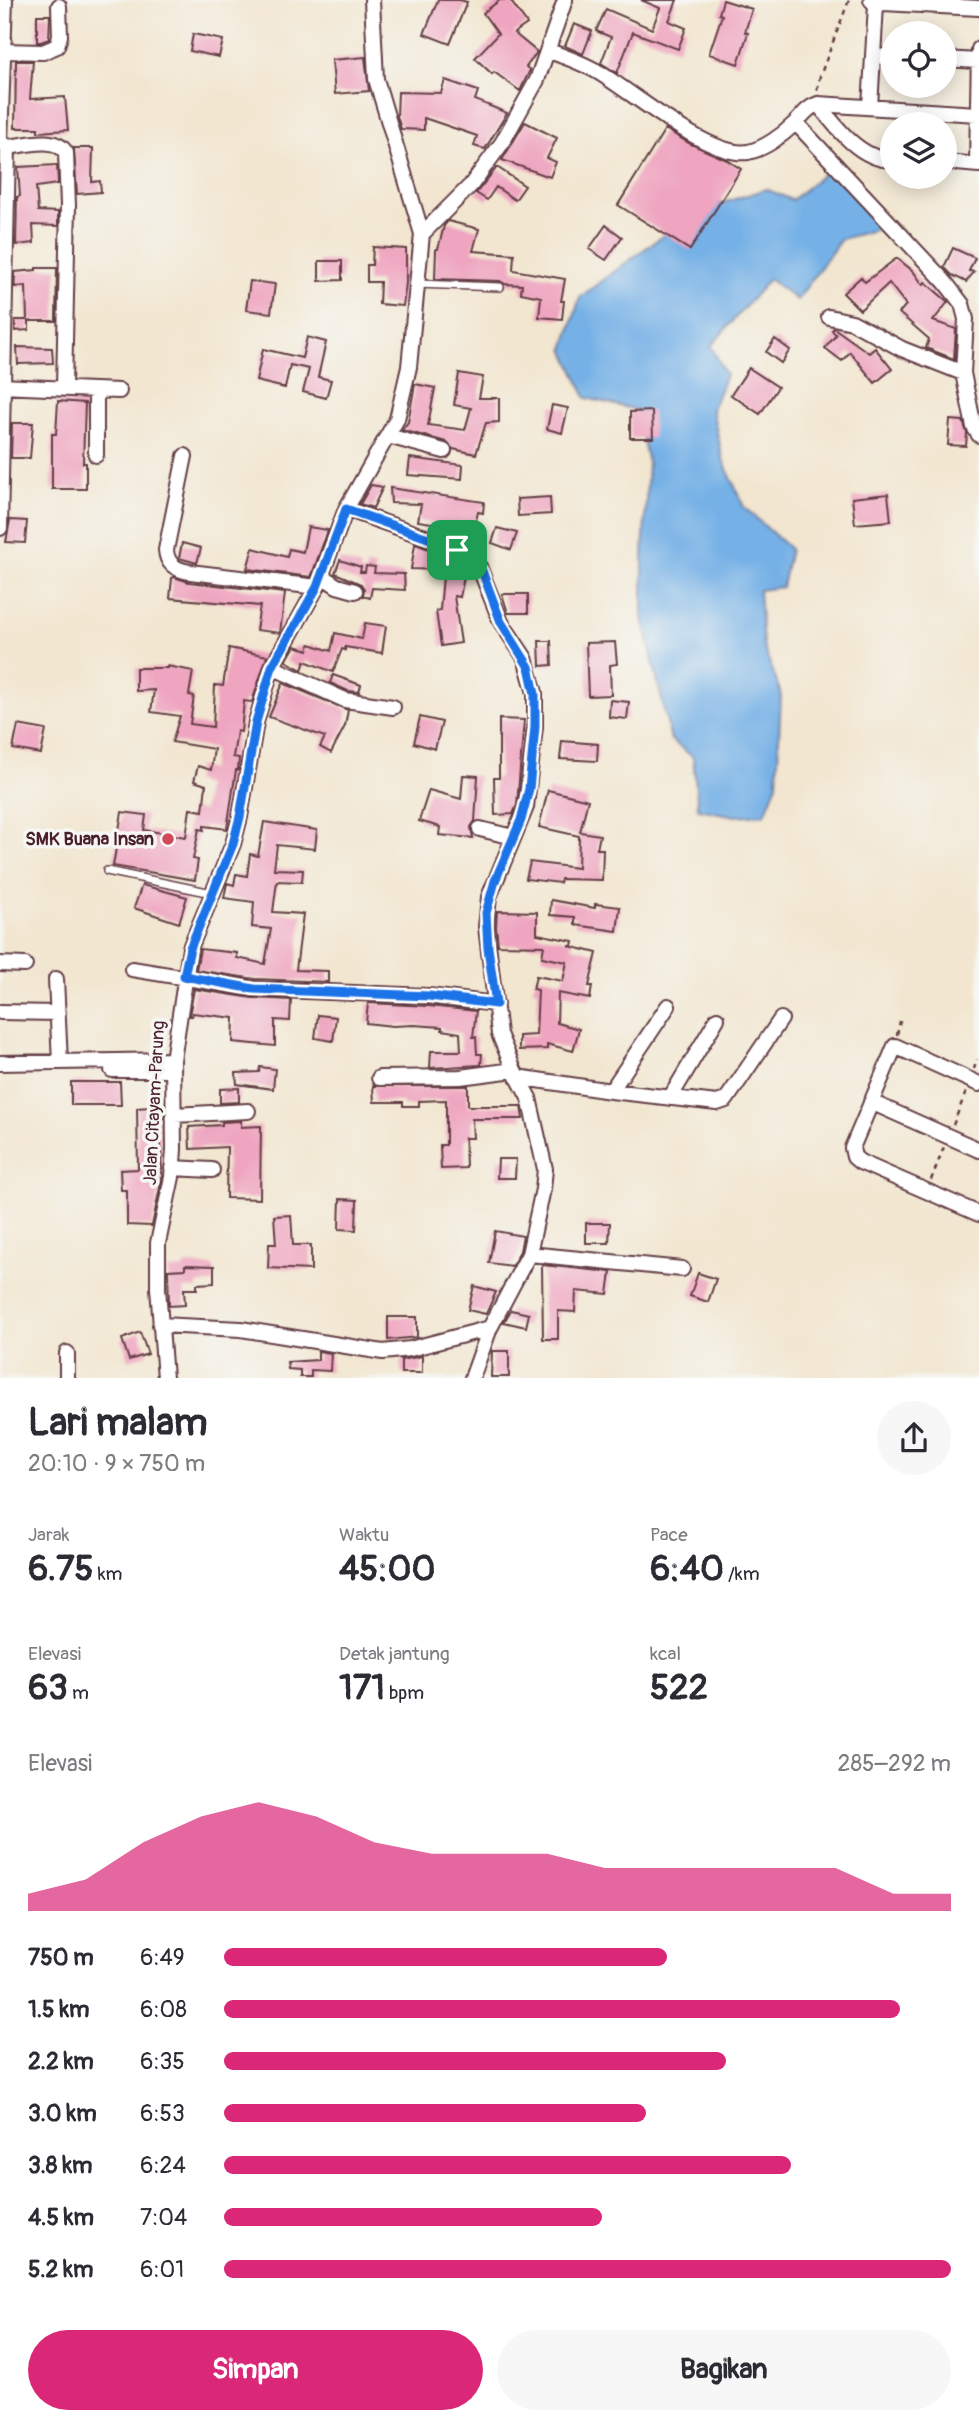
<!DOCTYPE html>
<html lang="id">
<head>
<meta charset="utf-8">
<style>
	:root { --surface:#fff; --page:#f7f7f7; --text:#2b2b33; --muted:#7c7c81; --accent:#db2777 }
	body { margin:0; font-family:Pangolin,sans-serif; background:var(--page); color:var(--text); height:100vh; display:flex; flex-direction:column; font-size:26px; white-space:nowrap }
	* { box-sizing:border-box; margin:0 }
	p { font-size:23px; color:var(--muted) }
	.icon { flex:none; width:38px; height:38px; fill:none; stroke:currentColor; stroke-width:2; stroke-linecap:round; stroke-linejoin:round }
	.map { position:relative; height:1378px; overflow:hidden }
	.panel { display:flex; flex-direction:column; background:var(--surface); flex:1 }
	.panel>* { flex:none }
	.buttons { position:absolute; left:880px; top:21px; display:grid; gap:14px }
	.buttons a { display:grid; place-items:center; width:77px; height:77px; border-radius:50%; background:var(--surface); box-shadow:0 4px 18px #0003; font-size:35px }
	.pin { position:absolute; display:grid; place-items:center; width:60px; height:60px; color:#fff; margin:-30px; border-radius:14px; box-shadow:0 4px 10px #0006 }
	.round { display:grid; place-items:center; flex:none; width:74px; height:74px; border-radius:37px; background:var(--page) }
	.headline { display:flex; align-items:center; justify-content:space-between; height:119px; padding:0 28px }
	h1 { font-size:38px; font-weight:700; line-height:52px }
	.figures { display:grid; grid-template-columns:repeat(3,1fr); gap:10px; height:119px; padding:7px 28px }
	.figures div { display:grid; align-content:center }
	.figures b { font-size:35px; font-weight:700 }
	.figures small { font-size:19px; font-weight:400 }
	.figures p { font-size:19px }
	.chart { height:196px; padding:14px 28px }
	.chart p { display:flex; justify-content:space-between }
	.chart svg { width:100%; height:126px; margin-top:7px; fill:var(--accent); opacity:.7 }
	.primary-button { display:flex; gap:14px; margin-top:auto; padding:14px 28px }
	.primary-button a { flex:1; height:80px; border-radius:42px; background:var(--accent); color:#fff; font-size:28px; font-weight:700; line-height:80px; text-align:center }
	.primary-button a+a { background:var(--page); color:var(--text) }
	ul { padding:0 28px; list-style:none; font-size:23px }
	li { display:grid; grid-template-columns:112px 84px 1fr; align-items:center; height:52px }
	li i { height:18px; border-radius:9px; background:var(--accent) }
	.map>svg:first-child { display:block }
	.water { fill:#74b0e6; stroke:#5f6888; stroke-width:2 }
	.building { fill:#efa5c0 }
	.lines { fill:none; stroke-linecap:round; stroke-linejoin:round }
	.service-casing { stroke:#633d44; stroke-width:10 }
	.minor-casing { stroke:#633d44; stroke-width:18 }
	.path { stroke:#633d44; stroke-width:2.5; stroke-dasharray:5 5; stroke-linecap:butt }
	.service { stroke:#fff; stroke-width:7 }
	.minor { stroke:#fff; stroke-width:14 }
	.route-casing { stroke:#fff; stroke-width:14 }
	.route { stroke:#1a73e8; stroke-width:9 }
	.poi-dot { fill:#d1495b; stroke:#f6f6f2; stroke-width:2.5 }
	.labels { text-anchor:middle; stroke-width:7; stroke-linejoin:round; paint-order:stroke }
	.poi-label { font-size:18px; font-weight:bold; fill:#4a1f2b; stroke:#f6f6f2; text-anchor:end }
	.street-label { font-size:18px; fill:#4a1f2b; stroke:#f6f6f2 }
</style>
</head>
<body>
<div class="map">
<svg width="979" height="1378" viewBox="0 0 979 1378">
	<rect width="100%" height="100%" fill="#f6f6f2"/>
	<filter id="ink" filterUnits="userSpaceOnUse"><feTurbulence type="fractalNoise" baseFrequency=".0143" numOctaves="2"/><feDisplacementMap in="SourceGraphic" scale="14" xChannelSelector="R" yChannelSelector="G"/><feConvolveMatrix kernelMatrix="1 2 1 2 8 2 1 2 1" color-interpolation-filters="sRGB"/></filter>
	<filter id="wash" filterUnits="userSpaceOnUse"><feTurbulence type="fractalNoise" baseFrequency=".00686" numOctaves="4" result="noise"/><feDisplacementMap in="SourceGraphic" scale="28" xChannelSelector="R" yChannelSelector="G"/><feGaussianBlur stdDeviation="1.57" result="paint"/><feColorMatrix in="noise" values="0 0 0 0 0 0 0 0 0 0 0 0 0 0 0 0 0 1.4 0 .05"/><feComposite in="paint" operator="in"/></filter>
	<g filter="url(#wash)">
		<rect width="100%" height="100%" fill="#f2e6d0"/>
		<path class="water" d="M829,169L886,227L841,239L797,300L769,279L711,346L726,375L712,409L723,460L744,507L790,549L782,587L759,590L763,645L781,694L777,784L765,814L735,816L698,809L693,757L671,740L643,618V554L648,464L637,410L586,398L564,349L580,297L673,228L707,208L766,189L792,200Z"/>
		<g id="blocks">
			<path class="building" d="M438,0H460L467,2L450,44L424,34Z
				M500,0H510L527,24L514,33L537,52L526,67L530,70L520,91L494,72L492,74L475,58L498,34L483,13Z
				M641,0H677L669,21L686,28L678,49L633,32L617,73L601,63L611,37L596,31L606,9L652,29L660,8Z
				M723,0L752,9L745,32L748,33L738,64L709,54L722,15L719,14Z
				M37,15H50L49,39L41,42H37Z
				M574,24L592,31L583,54L565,46Z
				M193,34L223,40L219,57L190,51Z
				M365,57L369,91L335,94L332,60Z
				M16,61H33L30,99L65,97L68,130L38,132V128H15Z
				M445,80L478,91L475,100L507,113L485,149L474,146L477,136L424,118V130L401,129L397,116L398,92L441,93Z
				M525,122L557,138L547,158L556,162L550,177L502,160Z
				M665,129L689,143L727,160L741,169L690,250L618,205Z
				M74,148H93L92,182L100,181L101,192L77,194Z
				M57,165L58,184L36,187L38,211L58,212V226L33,225L34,243L16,245L17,197L20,196L18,167Z
				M497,167L525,186L515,200L496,187L487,200L476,193Z
				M448,221L479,229L473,251L514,254L513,270L565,279L561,301H564L562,319L539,317L541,297L521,293L522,285L505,284L500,281L435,279L436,249H438L444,226Z
				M606,225L622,237L606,260L589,249Z
				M373,247L406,249V283L403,306L379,304L380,282H367V265H372Z
				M953,248L975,258L969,271L974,272L966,282L952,275L944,267Z
				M897,258L913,271L923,285L925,282L948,302L933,321L956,329L954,359L926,348L929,339L899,313L906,305L889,283L860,310L843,293L861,277L865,282Z
				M319,261H342V280L319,281Z
				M36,268H57L56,321H29V330L15,331V320H27L26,286L15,287V272L36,270Z
				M250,281L275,284L271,313L246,310Z
				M834,328L869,353L875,348L892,369L875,383L850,352L842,361L825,348L836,335L832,330Z
				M307,337L326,342L318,377L331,380L326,398L303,392L309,369L290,365L285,388L256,381L263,349L302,358Z
				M775,339L790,350L781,363L766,352Z
				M17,347L52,348L53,363L18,364Z
				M749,368L778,387L760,414L731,395Z
				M459,373L483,377L479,398H499V422L486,423L476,454L453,449L446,442L402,430L408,422L415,384L435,388L428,425L465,430L471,408L454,405Z
				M58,401L85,403L83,463H86V489H52V434H56Z
				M552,405L568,408L562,433L547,429Z
				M652,411L653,438H630V412Z
				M950,420L963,421L967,433L966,446L948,445Z
				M12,423H33L30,458H11Z
				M410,458L463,465L462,479L408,475Z
				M371,485L383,487L373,508L360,504Z
				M390,488L484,502L483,513L478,512L471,543L450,536L452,526L418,521L421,504L391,503Z
				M888,494L891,521L855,524L852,498Z
				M550,497L551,514L518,516L517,499Z
				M10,520L27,521L25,543L6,542Z
				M308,527L328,530L311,577L247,569L253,548L287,557L289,549L303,552Z
				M497,528L517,533L511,550L492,543Z
				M182,543L201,548L197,563L179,558Z
				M415,544L441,553V570L411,569Z
				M340,560L361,567L360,572H365L366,566L375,567L374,573L404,574L405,590L372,588L370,598L363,596L364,589L361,584L335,573Z
				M444,565L466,567L460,597L454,596L461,643L441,646L436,611L440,610Z
				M174,577L189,582L285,593L280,633L256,630L260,606L170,598L172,578Z
				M502,594H528V613H508Z
				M365,623L386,626L382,653L345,647V650L342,649L333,672L305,661L302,670L286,661L295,646L308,650L310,644L331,651L335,633L362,639Z
				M539,641H551L552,665L540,666Z
				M615,642L617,664L610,665L611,695L588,696L586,643Z
				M229,648L267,656L252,702L244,701L241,732L237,731L233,757L239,758L238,770H236L227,829L204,826V830L199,829L193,859L198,860L195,880L113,866L122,812L146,815L144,830L186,837L190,809L203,811L206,785L194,781L198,766L211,770L214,749L172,742L180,716L151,712L154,690L136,691V668H167V666L193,671L189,695L194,696L190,724L213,727L215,685L223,686Z
				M333,675L361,685L359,692L348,691L330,683Z
				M283,683L348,710L345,726L331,753L320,747L325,737L269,717Z
				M610,700L629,702L627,719L609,717Z
				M420,717L442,722L435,749L414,743Z
				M499,719L524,720L517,805L513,814L495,815L494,778H499Z
				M18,725L46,730L41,754L13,749Z
				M562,741L598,744L597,761L560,759Z
				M463,775L478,776L475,821L471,827L473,838L439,835L440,827L419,821L429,790L461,799Z
				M548,790L588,800L580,832L600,835L597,849H603L602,880L561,879L560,883L526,879L530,862L578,868L579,836L539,827Z
				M264,822L317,830L315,849L277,845L274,869L303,870L302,882L277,881L273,912L303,914L296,970L328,971V982L255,979L196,970L200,949L237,953V958L265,964L271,929L252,927L254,902L224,898L227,883L234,885L236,874L247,876L250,854L258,856Z
				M142,885L187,897L179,923L134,908Z
				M551,900L595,908V904L620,907L617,931L575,925V917L550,915Z
				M497,911L537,912V934L573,941L572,946H569L597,953L589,986H592L590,999L558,993L557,1023L579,1029L573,1051L547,1044V1049L519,1050V1036L536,1035L538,990L533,989L536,976L563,981L567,962L542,957L544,946L498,945L496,927Z
				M194,989L252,998L291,1000L290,1021L275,1020V1046L233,1042L234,1018L193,1013L192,1016H189Z
				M368,1003L428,1006L476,1011L473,1037H476L477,1054H482L481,1065L430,1068L431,1051H461L460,1033L442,1030V1027L414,1025L393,1026L366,1023Z
				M318,1015L336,1017L333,1041L315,1038Z
				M260,1067L275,1069L273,1089L237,1084L236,1073L259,1072Z
				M71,1082H120L121,1105H71Z
				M373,1086H468V1106H521L523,1119H472L473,1138H465L466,1168L441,1169L440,1145H446V1100L419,1101V1106H403V1102H374Z
				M239,1088V1102L220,1103V1089Z
				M164,1106V1118L160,1119L162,1178L152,1226L127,1225V1190H121L120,1170L138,1169L137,1108Z
				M241,1121V1127L261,1126L260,1199L226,1198L227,1147L190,1149L189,1127L222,1125V1122Z
				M498,1159H516L515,1178H497Z
				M340,1199L357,1200L356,1230L339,1229Z
				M291,1215L293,1245H311V1270L268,1268L269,1244H276L274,1216Z
				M586,1223H610L609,1243H586Z
				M495,1231L523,1236L520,1251L512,1266L489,1263Z
				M185,1265L214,1266V1283L197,1284V1289H184L185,1305L169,1306L168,1270L185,1269Z
				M542,1265L611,1272L608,1294L576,1291L575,1312L558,1311V1339H543Z
				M698,1273L716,1279L708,1302L690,1296Z
				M474,1286L496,1292L486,1314L468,1310Z
				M511,1310L529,1314L526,1327L504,1322Z
				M388,1317H417V1337L388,1340Z
				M140,1332L148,1354L129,1360L122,1339Z
				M318,1351L331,1353L330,1371L311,1370V1377H300V1370L288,1369L287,1362L318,1360Z
				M492,1351H509V1377H491Z
				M422,1356V1373H401V1360Z"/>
		</g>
	</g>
	<g filter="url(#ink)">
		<use href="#blocks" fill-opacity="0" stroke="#633d44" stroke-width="2"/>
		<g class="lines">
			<g class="service-casing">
				<path id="service" d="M416,284L500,287
					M107,871L212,893"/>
			</g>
			<g class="minor-casing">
				<path id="minor" d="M876,5L883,3L979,8
					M3,51L43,52L57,46L60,36L59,6
					M549,51C566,57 583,63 598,72C634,93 709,158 748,152C764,149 783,135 794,124C803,116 805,109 818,104C836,127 860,160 892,160
					M874,56L892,57
					M945,59L978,61
					M818,104L977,114
					M870,107L876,5L871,0
					M796,123L945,282L962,304L966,319L963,373L974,427L979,435
					M0,143L5,0
					M8,147C25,145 56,135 66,153L68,205L64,387
					M945,162L979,165
					M977,164L979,49
					M422,234L471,185L502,143L537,80L565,0
					M829,317L852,322L902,349L963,373
					M0,386L119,391
					M96,390V455
					M388,436L444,451
					M185,456L166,550C167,565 177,570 190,572L317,587
					M346,509L442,543L469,556L478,564L501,622L525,658L535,693V727L526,807L489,897L486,927L499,1034L514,1070L529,1098L545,1169L543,1189L529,1254L490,1328L472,1378
					M0,528L8,147L1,142
					M322,576L337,586L355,591
					M272,667L345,700L393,707
					M480,829L513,837
					M0,964L25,965
					M132,969L254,989L429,996L496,1004
					M56,979L60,1062
					M0,1012L58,1013
					M0,1063L173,1060
					M112,1070H172
					M517,1077L611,1091L717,1103L726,1100L781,1019
					M379,1078L460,1077L514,1070
					M979,1084L895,1046L852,1148L854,1157L860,1162L979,1214
					M611,1091L668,1006
					M670,1098L717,1019
					M871,1102L979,1150
					M174,1115L248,1111
					M172,1168L212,1170
					M529,1254L682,1269
					M160,1325L241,1329L383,1352L410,1349L490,1328
					M67,1353V1378
					M165,1378L158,1288V1243L172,1177L174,1149L173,1060L190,948L233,844L240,817L256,722L272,667L317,587L346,509L397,419L409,367L422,234L376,79L372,0"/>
			</g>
			<path class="path" d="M817,90L820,76L849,0
				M897,1035L900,1021
				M974,1069L977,1059
				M953,1125L966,1092
				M931,1180L944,1147"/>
			<use href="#service" class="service"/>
			<use href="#minor" class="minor"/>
		</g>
	</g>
	<g class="lines" filter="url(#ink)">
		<g class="route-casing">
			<path id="route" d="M346,509L442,543L469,556L482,571L501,622L529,667L535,694V727L529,789L521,820L495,881L486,913L488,948L496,1004L429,996L254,989L184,976L190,948L233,844L240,817L256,722L272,667L317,587Z"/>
		</g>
		<use href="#route" class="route"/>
	</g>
	<circle class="poi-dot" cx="168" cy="839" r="7"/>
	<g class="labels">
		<g class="poi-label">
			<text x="154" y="845">SMK Buana Insan</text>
		</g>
		<g class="street-label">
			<text transform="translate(154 1103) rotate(-87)" y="6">Jalan Citayam-Parung</text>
		</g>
	</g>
</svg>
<div class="buttons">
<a><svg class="icon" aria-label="locate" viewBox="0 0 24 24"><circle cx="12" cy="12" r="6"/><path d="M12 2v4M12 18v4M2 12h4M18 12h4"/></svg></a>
<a><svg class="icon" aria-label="layers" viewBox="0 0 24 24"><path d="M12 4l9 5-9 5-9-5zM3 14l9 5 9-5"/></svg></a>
</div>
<div class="pin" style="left:457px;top:550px;background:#1e9e55"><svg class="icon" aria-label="arrive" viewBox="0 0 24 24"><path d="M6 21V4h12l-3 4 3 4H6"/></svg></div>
</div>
<section class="panel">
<div class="headline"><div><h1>Lari malam</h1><p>20:10 · 9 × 750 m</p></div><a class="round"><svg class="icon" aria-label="share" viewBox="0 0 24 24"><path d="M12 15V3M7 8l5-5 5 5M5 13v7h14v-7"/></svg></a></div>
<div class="figures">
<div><p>Jarak</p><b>6.75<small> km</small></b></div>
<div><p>Waktu</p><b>45:00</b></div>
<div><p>Pace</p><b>6:40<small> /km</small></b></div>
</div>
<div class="figures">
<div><p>Elevasi</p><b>63<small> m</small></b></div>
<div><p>Detak jantung</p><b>171<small> bpm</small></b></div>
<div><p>kcal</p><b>522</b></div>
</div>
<div class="chart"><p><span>Elevasi</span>285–292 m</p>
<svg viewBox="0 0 160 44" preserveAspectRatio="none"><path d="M0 44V38L10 33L20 20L30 11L40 6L50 11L60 20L70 24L80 24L90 24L100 29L110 29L120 29L130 29L140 29L150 38L160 38V44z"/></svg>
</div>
<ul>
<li><b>750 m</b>6:49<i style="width:61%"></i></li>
<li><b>1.5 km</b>6:08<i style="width:93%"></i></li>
<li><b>2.2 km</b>6:35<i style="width:69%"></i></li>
<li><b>3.0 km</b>6:53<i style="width:58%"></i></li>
<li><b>3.8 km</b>6:24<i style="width:78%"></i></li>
<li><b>4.5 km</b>7:04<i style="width:52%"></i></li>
<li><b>5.2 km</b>6:01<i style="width:100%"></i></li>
</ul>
<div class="primary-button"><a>Simpan</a><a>Bagikan</a></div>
</section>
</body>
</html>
